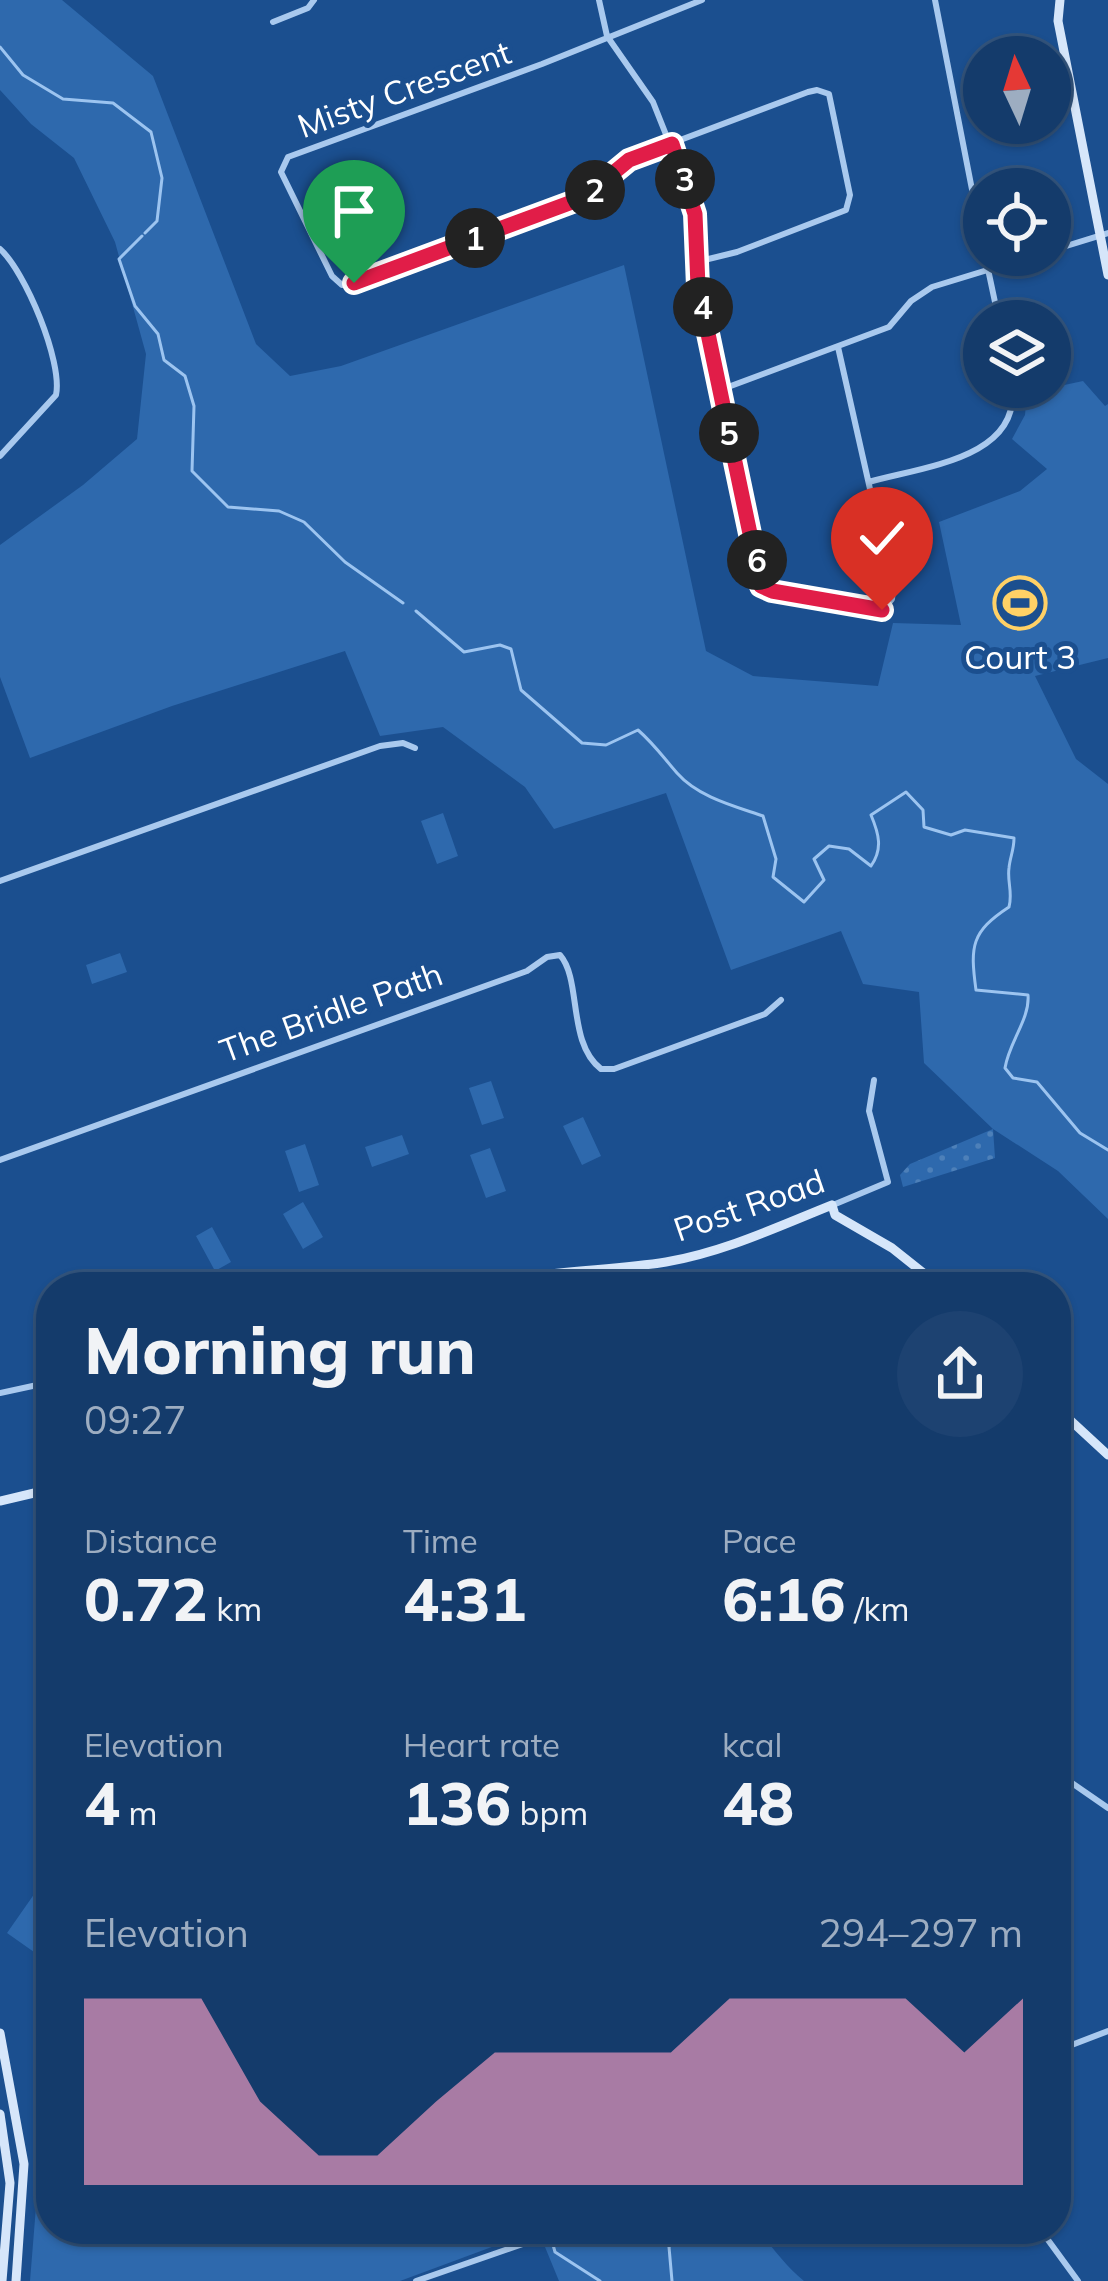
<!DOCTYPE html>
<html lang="en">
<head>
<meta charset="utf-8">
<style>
	:root { --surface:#143b6b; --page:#1d4271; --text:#f1f3f6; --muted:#9dadc1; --line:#33557e; --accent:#e797bd }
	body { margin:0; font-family:Mulish,sans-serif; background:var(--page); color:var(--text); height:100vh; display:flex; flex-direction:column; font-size:45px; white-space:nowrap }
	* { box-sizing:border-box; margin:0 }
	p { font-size:39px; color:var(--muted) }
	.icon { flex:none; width:66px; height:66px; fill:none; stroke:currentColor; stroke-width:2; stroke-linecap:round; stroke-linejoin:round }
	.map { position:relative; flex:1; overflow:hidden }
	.panel { position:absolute; left:36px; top:1272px; width:1035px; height:972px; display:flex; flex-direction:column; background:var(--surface); border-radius:48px; box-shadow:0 3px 9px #0004,0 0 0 3px var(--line) }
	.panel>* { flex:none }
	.needle { width:78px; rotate:356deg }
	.buttons { position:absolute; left:963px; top:36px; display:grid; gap:24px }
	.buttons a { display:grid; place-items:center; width:108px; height:108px; border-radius:50%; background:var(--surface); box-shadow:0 3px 9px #0004,0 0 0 3px var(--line); font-size:60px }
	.pin { position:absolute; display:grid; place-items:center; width:102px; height:102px; color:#fff; margin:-123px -51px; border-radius:50% 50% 50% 0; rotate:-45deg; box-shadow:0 0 12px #0007 }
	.pin .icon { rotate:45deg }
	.km { position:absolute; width:60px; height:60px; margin:-30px; border-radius:50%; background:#222; color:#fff; font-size:33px; line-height:60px; text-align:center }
	.round { display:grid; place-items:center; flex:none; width:126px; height:126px; border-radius:63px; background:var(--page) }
	.overview { display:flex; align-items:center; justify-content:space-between; height:204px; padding:0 48px }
	h1 { font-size:66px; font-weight:800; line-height:90px }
	.figures { display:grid; grid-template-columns:repeat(3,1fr); gap:18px; height:204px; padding:12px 48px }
	.figures div { display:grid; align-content:center }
	.figures b { font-size:60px; font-weight:800 }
	.figures small { font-size:33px; font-weight:400 }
	.figures p { font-size:33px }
	.chart { height:336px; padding:24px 48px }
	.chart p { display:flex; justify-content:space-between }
	.chart svg { width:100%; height:216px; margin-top:12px; fill:var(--accent); opacity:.7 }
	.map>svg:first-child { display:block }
	.grass { fill:url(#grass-dots) }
	.park { fill:#2e69ad }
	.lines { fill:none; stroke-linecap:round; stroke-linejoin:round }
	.stream { stroke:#9cc4f0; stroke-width:3 }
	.street { stroke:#a9c9ee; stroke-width:6 }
	.secondary { stroke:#d6e6fa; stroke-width:9 }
	.route-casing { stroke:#fff; stroke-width:24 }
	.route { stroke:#e11d48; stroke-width:15 }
	.labels { text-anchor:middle; stroke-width:10; stroke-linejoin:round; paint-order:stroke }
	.street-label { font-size:33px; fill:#fff; stroke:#1b4f8f }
	.poi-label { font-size:33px; fill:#fff; stroke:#1b4f8f }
</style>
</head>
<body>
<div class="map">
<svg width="1108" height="2281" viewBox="0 0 1108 2281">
	<defs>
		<pattern id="grass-dots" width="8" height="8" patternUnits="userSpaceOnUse" patternTransform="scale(3)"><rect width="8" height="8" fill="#2e69ad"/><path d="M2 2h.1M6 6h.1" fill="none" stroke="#4d80b9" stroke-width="1.8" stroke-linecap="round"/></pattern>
	</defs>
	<rect width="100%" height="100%" fill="#1b4f8f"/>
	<path class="grass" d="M993,1129L995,1158L903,1187L900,1175L910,1164Z"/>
	<path class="park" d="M0,0H62L153,76L256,344L290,376L341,366L624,265L706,651L753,676L878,686L893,623L961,625L939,522L1020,491L1047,469L1012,439L1025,415L1027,393L1083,381L1105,406L1108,404V658L1035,676L1076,759L1108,784V1219L1058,1171L993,1129L924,1063L919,992L863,984L841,931L731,970L666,793L554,829L525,787L443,727L380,736L345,651L172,706L30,758L0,677V545L83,485L137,439L146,354L115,242L74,158L31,124L0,90Z
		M443,813L458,856L437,864L421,821Z
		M120,953L127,972L92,984L86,965Z
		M491,1081L504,1118L482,1125L469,1088Z
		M583,1117L601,1156L582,1165L563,1126Z
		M402,1135L409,1154L372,1167L365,1147Z
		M305,1144L319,1185L299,1192L285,1151Z
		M490,1148L506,1191L486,1198L470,1155Z
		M303,1202L323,1237L303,1249L283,1214Z
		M212,1227L231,1262L215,1271L196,1236Z
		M51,1870V1964L7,1933Z
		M38,2182H51V2229H756C773,2247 785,2266 804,2281H559L538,2230L400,2281H30Z"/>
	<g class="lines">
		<path class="stream" d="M0,47L23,75L63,99L113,103L151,132L162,178L157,221L145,233
			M142,236L119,259L135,306L158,334L164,360L185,376L194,406L192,471L228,507L279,511L304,522L345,562L403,603
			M416,611L464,652L500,645L511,649L521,690L582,743L606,745L638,730C654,744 663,757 677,773C698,797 734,806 763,816L776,859L773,877L804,902L824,880L814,859L829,846L849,849L871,866C883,849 879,834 871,815L906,792L923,810L924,827L951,835L965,830L1014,838C1014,850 1010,857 1009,868C1007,882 1013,892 1009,907C971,932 970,946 976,990L1028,995C1030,1019 1009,1042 1005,1068L1013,1078L1037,1082L1080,1133L1108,1150
			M552,2241L555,2252L600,2281
			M672,2281L669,2247L686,2229"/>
		<path class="street" d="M599,0L607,36L653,102L692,200L698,286L761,586L772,591L882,611L892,599L893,591L838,347
			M935,0L984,251
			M273,22L308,8L314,0
			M0,249C25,271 63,362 56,395L0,456
			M1050,251L1108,233
			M985,255L999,321
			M696,262L737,252L846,210L850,195L829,94L817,90L808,92L643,154L593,191L565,205L342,285L332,276L281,172L288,157L542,64L702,0
			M720,390L889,327L911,301L932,287L1036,255
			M869,482C920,467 1021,459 1012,387
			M0,881L380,746L403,743L415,748
			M0,1160L527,971L547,957L560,955C582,980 567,1043 601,1069H614L765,1014L781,1000
			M833,1205L888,1182L869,1111L874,1080
			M547,1274L555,1287
			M0,1393L51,1382
			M1056,1772L1108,1808
			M1056,2051L1108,2031
			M1040,2229L1078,2281
			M416,2281L566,2229"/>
		<path class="secondary" d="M1060,0L1058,21L1108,275
			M832,1205L835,1215L892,1248L941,1287
			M482,1287C542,1269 604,1272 666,1262C724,1252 777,1227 832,1205
			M1056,1407L1108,1455
			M0,1501L51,1489
			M0,2033L24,2164L16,2281
			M0,2114L10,2183L2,2281"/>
	</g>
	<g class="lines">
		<g class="route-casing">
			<path id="route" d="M354,283L583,198L629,160L672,144L695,214L698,286L761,586L772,591L882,610"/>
		</g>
		<use href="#route" class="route"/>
	</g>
	<defs>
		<g id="stadium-ring" transform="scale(2.7)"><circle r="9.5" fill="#1b4f8f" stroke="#ffd166" stroke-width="1.5"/><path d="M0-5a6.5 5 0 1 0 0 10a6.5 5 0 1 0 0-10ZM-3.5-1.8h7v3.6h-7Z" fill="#ffd166"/></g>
	</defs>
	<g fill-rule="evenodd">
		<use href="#stadium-ring" x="1020" y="603"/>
	</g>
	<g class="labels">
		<g class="street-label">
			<text transform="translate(404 89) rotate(-20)" y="12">Misty Crescent</text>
			<text transform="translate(331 1012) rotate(-20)" y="12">The Bridle Path</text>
			<text transform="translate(749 1205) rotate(-19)" y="12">Post Road</text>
		</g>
		<g class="poi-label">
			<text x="1020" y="669">Court 3</text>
		</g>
	</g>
</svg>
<div class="buttons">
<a><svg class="needle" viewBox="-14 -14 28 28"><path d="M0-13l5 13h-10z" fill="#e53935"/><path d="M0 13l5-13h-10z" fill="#9dadc1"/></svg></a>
<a><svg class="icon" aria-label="locate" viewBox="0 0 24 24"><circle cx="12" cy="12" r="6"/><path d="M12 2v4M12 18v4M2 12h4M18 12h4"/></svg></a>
<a><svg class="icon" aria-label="layers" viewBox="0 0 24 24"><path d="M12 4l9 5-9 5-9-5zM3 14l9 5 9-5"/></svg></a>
</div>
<div class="pin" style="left:354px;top:283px;background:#1e9e55"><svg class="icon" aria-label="arrive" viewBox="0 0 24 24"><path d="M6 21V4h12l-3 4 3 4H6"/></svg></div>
<div class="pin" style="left:882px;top:610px;background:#d93025"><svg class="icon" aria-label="check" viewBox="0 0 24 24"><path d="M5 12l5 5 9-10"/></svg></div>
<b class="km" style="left:475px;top:238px">1</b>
<b class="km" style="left:595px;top:190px">2</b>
<b class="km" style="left:685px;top:179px">3</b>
<b class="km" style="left:703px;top:307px">4</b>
<b class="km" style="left:729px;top:433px">5</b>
<b class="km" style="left:757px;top:560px">6</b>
<section class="panel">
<div class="overview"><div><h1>Morning run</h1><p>09:27</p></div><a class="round"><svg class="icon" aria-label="share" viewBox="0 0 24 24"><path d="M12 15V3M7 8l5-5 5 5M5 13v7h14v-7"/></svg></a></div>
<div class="figures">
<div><p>Distance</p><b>0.72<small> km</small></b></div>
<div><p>Time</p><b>4:31</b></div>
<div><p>Pace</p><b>6:16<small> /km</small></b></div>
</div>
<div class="figures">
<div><p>Elevation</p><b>4<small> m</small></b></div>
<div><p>Heart rate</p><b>136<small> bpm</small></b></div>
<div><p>kcal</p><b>48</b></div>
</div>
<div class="chart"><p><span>Elevation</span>294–297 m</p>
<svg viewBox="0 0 160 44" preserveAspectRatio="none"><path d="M0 44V6L10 6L20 6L30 27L40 38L50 38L60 27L70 17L80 17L90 17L100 17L110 6L120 6L130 6L140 6L150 17L160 6V44z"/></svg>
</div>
</section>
</div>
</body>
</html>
